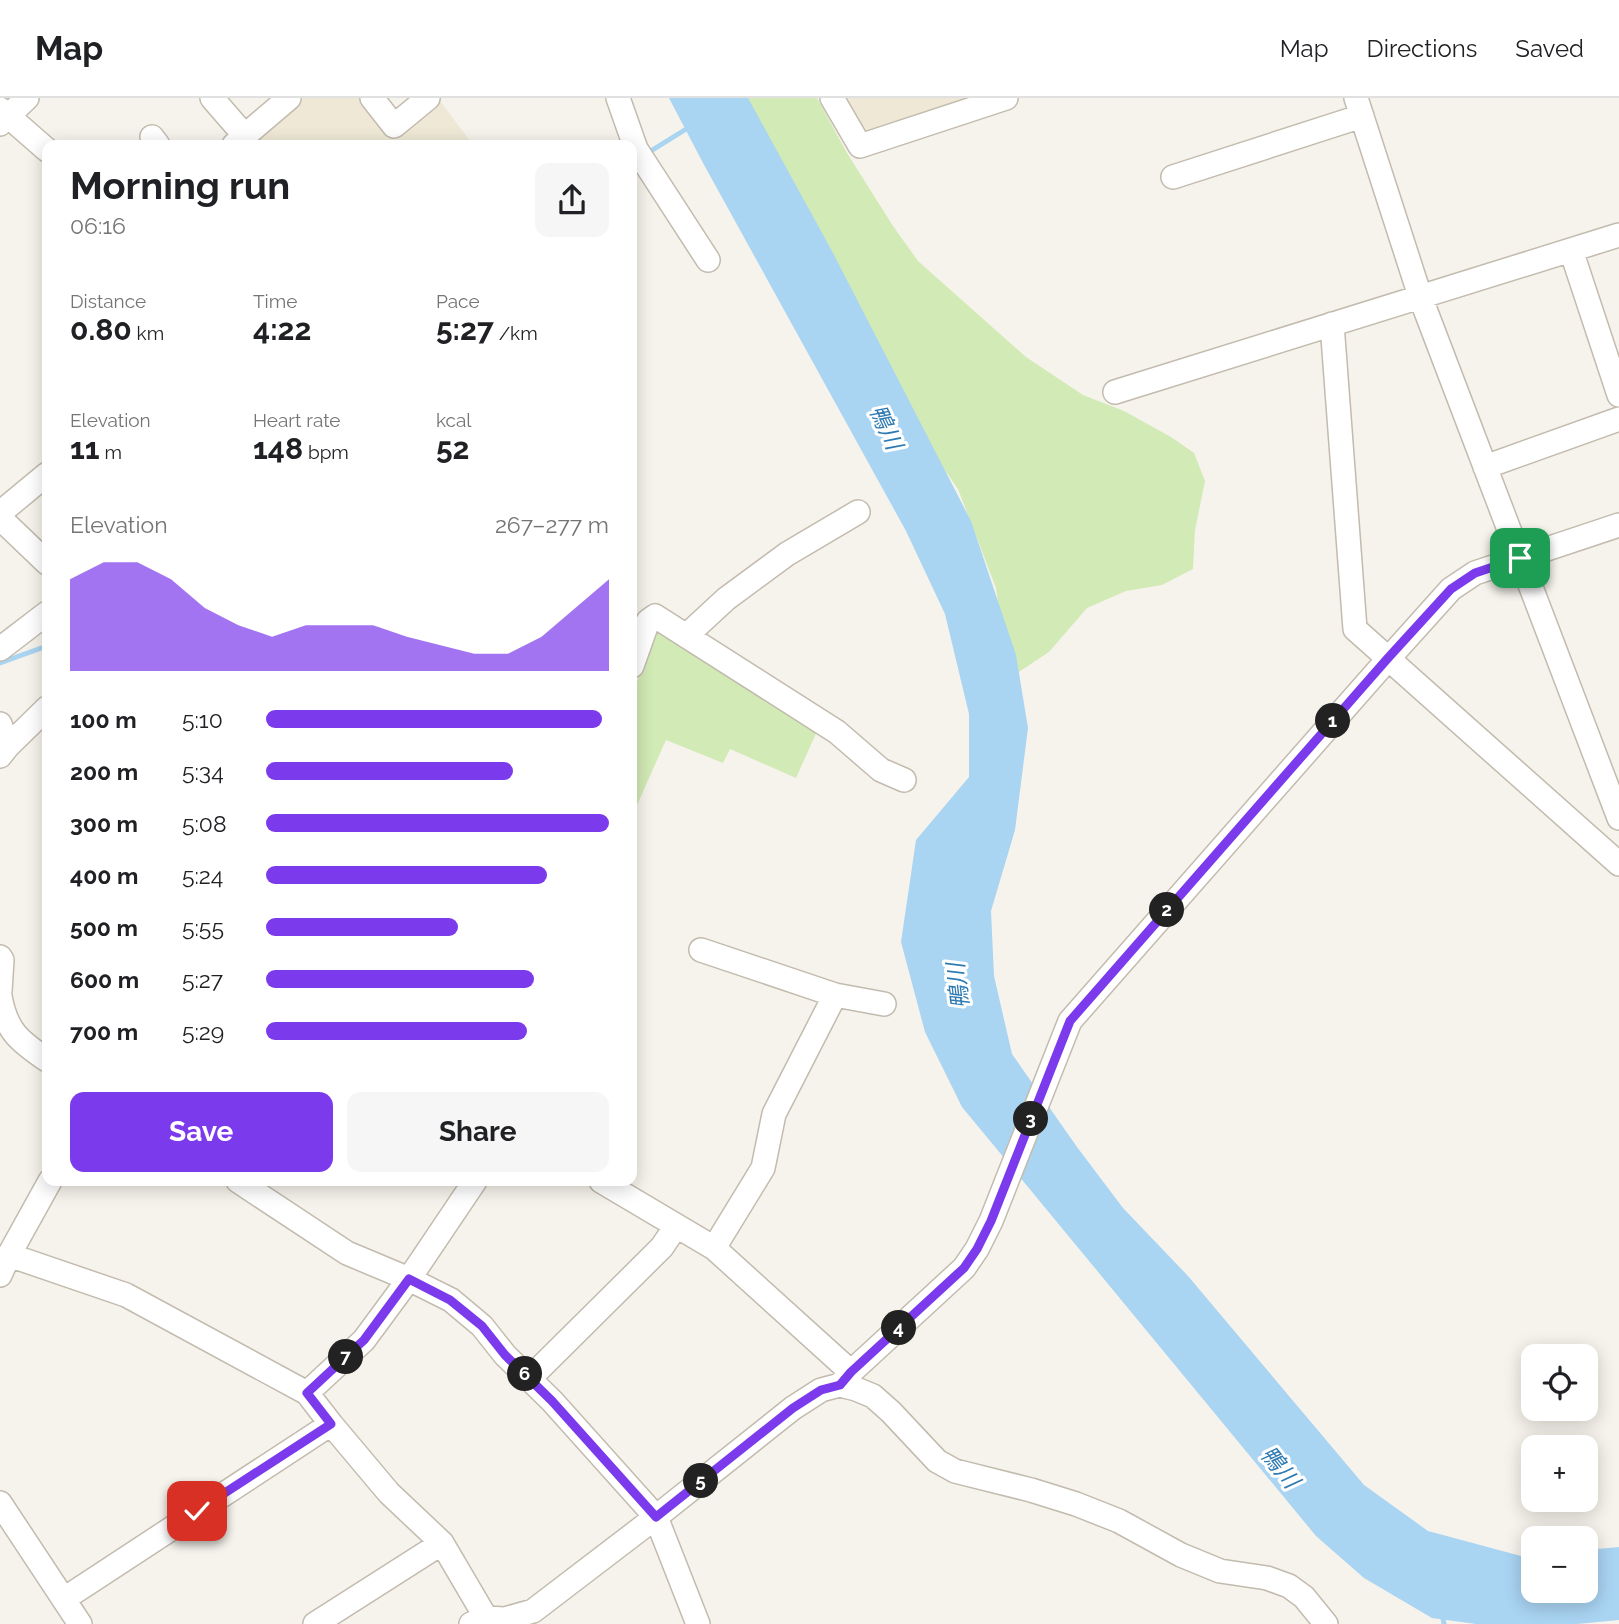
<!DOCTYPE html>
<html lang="en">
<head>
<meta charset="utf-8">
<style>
	:root { --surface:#fff; --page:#f6f6f6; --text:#202124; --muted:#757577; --line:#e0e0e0; --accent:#7c3aed }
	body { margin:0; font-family:Raleway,"Noto Sans JP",sans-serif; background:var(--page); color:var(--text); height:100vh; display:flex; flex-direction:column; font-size:26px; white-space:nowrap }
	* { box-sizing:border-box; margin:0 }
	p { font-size:23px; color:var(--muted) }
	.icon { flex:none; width:38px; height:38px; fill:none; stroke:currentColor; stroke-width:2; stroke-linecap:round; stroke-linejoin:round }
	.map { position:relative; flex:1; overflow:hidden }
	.sheet { position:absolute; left:42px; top:42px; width:595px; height:1046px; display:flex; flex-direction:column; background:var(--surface); border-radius:14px; box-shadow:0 4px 18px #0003 }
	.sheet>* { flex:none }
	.fabs { position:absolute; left:1521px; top:1246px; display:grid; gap:14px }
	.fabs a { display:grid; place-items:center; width:77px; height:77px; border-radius:14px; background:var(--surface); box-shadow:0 4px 18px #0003; font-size:35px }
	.pin { position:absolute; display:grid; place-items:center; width:60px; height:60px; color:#fff; margin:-30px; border-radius:14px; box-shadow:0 4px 10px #0006 }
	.km { position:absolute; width:35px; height:35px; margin:-18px; border-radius:50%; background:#222; color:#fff; font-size:19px; line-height:35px; text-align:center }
	.round { display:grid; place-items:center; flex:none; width:74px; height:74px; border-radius:14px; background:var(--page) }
	.overview { display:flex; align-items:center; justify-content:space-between; height:119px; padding:0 28px }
	h1 { font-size:38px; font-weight:700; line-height:52px }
	.figures { display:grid; grid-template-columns:repeat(3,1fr); gap:10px; height:119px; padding:7px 28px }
	.figures div { display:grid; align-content:center }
	.figures b { font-size:30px; font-weight:700 }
	.figures small { font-size:19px; font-weight:400 }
	.figures p { font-size:19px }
	.chart { height:196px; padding:14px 28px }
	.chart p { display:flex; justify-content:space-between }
	.chart svg { width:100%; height:126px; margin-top:7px; fill:var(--accent); opacity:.7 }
	.primary-button { display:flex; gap:14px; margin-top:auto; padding:14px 28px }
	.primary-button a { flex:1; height:80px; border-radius:14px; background:var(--accent); color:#fff; font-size:28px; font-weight:700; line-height:80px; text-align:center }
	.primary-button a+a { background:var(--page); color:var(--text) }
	ul { padding:0 28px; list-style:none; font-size:23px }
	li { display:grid; grid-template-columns:112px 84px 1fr; align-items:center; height:52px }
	li i { height:18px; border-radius:9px; background:var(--accent) }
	header { display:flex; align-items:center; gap:42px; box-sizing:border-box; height:98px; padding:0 35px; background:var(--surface); border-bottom:2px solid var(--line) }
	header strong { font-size:33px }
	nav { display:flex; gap:38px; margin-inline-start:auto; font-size:24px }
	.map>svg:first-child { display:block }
	.education { fill:#efe8d6 }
	.green { fill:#d2eab5 }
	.water { fill:#a9d4f2 }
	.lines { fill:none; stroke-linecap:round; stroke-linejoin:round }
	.stream { stroke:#a9d4f2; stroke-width:5 }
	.minor-casing { stroke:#c2bbae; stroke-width:26 }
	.minor { stroke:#fff; stroke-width:23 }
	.route-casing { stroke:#fff; stroke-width:14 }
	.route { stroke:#7c3aed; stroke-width:9 }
	.labels { text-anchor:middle; stroke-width:6; stroke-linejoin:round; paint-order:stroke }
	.water-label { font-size:23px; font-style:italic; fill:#2e7ab2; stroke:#fff }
</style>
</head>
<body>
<header>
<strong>Map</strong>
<nav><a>Map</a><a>Directions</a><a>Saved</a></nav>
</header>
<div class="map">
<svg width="1619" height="1526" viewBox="0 0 1619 1526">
	<rect width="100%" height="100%" fill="#f6f3ec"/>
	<path class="education" d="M295,0H368L393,32L438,0L473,47H240Z
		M845,0H976L866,35Z"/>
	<path class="green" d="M731,0H817L847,55L893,128L918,163L1026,259L1083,297L1124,313L1171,339L1194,355L1205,383L1195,432L1193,471L1162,487L1126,493L1087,510L1049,554L1008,581L996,490L958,391L923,341Z
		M655,529L819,629L796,680L730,651L723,665L666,642L633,716L632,715V597L646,560Z"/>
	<path class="water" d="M669,0H748L833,155L971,423L1016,557L1028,630L1015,732L991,813L994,878L1012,956L1077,1049L1123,1110L1188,1178L1364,1387L1428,1433L1521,1458L1533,1457V1493H1586V1452L1619,1449V1522L1577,1526H1476L1432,1520L1364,1480L1316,1438L962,1009L925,934L901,844L916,742L969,679V616L945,516L906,433L703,65Z"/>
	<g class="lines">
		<path class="stream" d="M646,56L691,28
			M0,565L47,548
			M1442,1515L1444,1526"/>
		<g class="minor-casing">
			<path id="minor" d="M212,0L245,38
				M372,0L394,28L428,0
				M618,0L636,51L708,162
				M832,0L860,48L1006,0
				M1356,0L1420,198L1619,720
				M0,11L47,52
				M0,26L27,0
				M152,39L158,47
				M234,47L289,0
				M1173,79L1362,18
				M1571,152L1619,297
				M1332,226L1355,531L1619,766
				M1115,294L1619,137
				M1485,369L1619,321
				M0,415L47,376
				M0,420L47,465
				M686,538L726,501L787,456L858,414
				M0,551L47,515
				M632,568L648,523L655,518L837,634L881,672L904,682
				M0,626L8,648
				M0,658L8,648L47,610
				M701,852L835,897L884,906
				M0,859L2,862L0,893
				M0,898C6,933 19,943 47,962
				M238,1083L347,1155L409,1181L451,1202L482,1228L505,1257L552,1303L656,1419L698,1526
				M475,1083L409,1181L364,1242L307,1295L331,1326L389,1395L442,1445L486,1520
				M601,1083L714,1150L851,1274
				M714,1150L763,1070L774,1016L835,897
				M9,1157L126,1197L307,1295
				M0,1177L9,1157L50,1083
				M529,1281L662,1149L676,1128
				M840,1287L851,1274L964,1170L977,1151L991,1123L1070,923L1389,560L1451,491L1475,475L1619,427
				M0,1405L80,1526
				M64,1501L331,1326
				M315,1526L442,1445
				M471,1526L486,1520L505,1521L533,1513L656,1419L793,1310L821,1292L840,1287L856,1291L873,1298L891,1314L937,1363L955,1373L1031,1392L1076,1406L1119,1423L1181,1457L1220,1473L1267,1480L1289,1488L1304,1499L1326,1526"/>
		</g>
		<use href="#minor" class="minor"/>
	</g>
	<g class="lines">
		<g class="route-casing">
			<path id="route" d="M197,1413L331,1326L307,1295L364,1242L409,1181L450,1202L482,1228L505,1257L552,1303L656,1419L793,1310L821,1292L840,1287L851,1274L964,1170L977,1151L991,1123L1070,923L1388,560L1451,491L1475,475L1520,460"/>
		</g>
		<use href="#route" class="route"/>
	</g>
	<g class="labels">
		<g class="water-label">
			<text transform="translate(886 329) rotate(65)" y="8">鴨川</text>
			<text transform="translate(958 888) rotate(-97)" y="8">鴨川</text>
			<text transform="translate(1280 1369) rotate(51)" y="8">鴨川</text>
		</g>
	</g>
</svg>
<div class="fabs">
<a><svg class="icon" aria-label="locate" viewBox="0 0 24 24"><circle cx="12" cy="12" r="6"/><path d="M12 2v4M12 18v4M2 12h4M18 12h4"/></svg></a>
<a>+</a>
<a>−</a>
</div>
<div class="pin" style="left:1520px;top:460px;background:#1e9e55"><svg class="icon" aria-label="arrive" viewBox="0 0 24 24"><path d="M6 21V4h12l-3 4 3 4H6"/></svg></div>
<div class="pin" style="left:197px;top:1413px;background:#d93025"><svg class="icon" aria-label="check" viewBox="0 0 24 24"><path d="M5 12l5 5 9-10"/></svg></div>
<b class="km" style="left:1333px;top:623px">1</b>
<b class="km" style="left:1167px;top:812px">2</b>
<b class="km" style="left:1031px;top:1021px">3</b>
<b class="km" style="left:899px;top:1230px">4</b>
<b class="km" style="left:701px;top:1383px">5</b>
<b class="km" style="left:525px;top:1276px">6</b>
<b class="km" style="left:346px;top:1259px">7</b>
<section class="sheet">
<div class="overview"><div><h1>Morning run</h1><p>06:16</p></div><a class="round"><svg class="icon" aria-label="share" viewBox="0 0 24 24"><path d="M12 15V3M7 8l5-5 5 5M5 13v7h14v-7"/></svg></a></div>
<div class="figures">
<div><p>Distance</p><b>0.80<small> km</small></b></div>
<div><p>Time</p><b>4:22</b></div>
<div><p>Pace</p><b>5:27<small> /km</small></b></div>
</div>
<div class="figures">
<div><p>Elevation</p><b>11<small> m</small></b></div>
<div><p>Heart rate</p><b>148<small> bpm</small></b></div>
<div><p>kcal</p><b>52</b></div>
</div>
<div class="chart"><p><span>Elevation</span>267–277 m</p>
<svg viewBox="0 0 160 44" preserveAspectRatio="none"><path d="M0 44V12L10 6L20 6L30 12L40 22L50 28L60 32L70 28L80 28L90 28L100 32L110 35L120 38L130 38L140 32L150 22L160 12V44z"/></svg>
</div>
<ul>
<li><b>100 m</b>5:10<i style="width:98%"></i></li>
<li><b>200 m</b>5:34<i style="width:72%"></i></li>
<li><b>300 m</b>5:08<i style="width:100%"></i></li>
<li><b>400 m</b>5:24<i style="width:82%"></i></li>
<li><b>500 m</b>5:55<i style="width:56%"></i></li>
<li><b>600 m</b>5:27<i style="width:78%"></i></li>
<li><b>700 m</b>5:29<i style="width:76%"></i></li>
</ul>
<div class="primary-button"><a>Save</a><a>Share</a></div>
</section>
</div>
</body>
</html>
